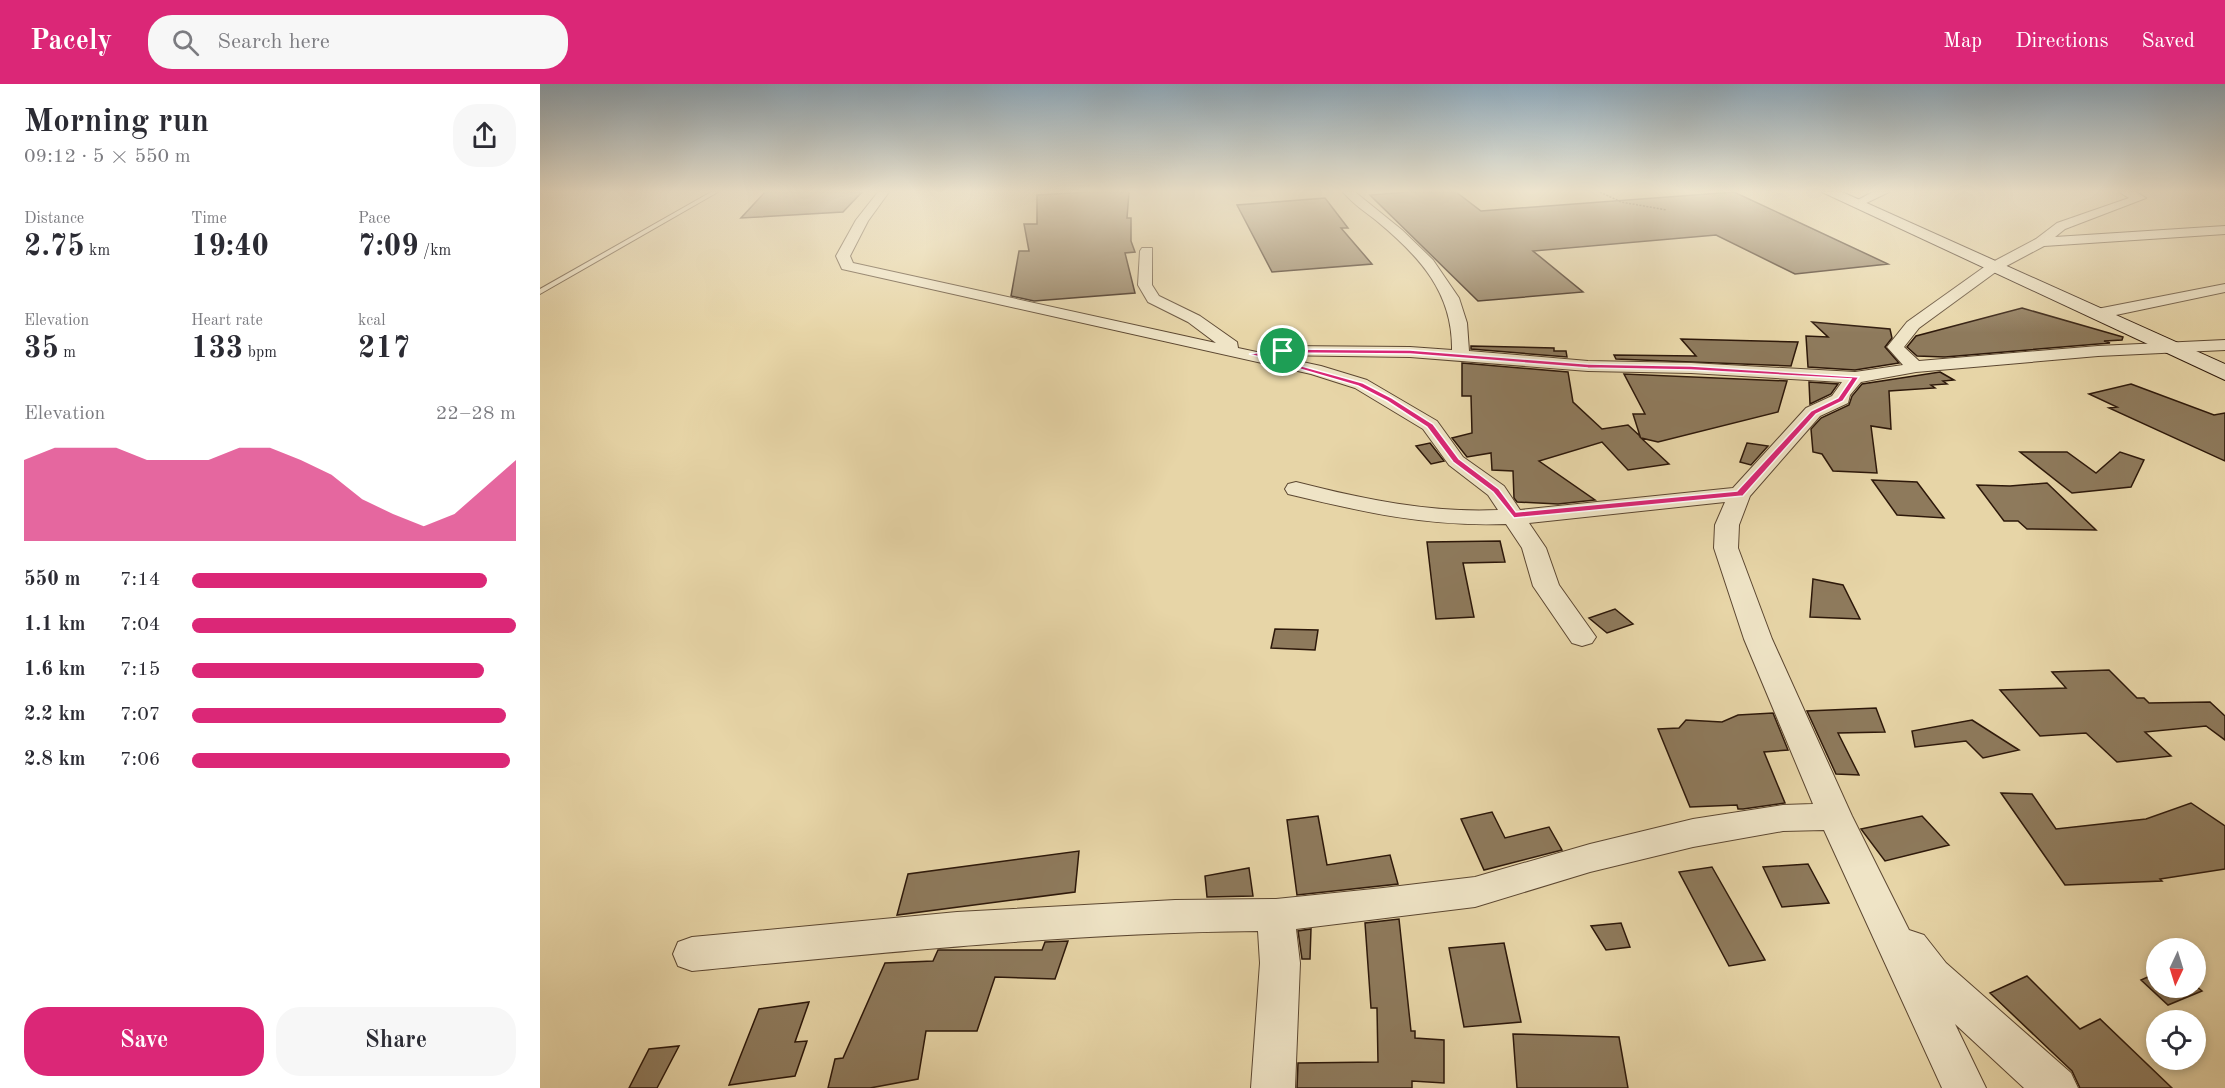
<!DOCTYPE html>
<html lang="en">
<head>
<meta charset="utf-8">
<style>
	:root { --surface:#fff; --page:#f7f7f7; --text:#2b2b33; --muted:#7c7c81; --accent:#db2777 }
	body { margin:0; font-family:"Old Standard TT",serif; background:var(--page); color:var(--text); height:100vh; display:flex; flex-direction:column; font-size:22px; white-space:nowrap }
	* { box-sizing:border-box; margin:0 }
	p { font-size:20px; color:var(--muted) }
	.icon { flex:none; width:33px; height:33px; fill:none; stroke:currentColor; stroke-width:2; stroke-linecap:round; stroke-linejoin:round }
	.map { position:relative; flex:1; overflow:hidden }
	.panel { display:flex; flex-direction:column; background:var(--surface); width:540px }
	.panel>* { flex:none }
	.needle { width:39px; rotate:184deg }
	.buttons { position:absolute; left:1606px; top:854px; display:grid; gap:12px }
	.buttons a { display:grid; place-items:center; width:60px; height:60px; border-radius:50%; background:var(--surface); box-shadow:0 3px 9px #0003; font-size:30px }
	.pin { position:absolute; display:grid; place-items:center; width:51px; height:51px; color:#fff; margin:-26px; border:3px solid #fff; border-radius:50%; box-shadow:0 2px 6px #0007 }
	.round { display:grid; place-items:center; flex:none; width:63px; height:63px; border-radius:24px; background:var(--page) }
	.head { display:flex; align-items:center; justify-content:space-between; height:102px; padding:0 24px }
	h1 { font-size:33px; font-weight:700; line-height:45px }
	.metrics { display:grid; grid-template-columns:repeat(3,1fr); gap:9px; height:102px; padding:6px 24px }
	.metrics div { display:grid; align-content:center }
	.metrics b { font-size:30px; font-weight:700 }
	.metrics small { font-size:16px; font-weight:400 }
	.metrics p { font-size:16px }
	.chart { height:168px; padding:12px 24px }
	.chart p { display:flex; justify-content:space-between }
	.chart svg { width:100%; height:108px; margin-top:6px; fill:var(--accent); opacity:.7 }
	.action { display:flex; gap:12px; margin-top:auto; padding:12px 24px }
	.action a { flex:1; height:69px; border-radius:24px; background:var(--accent); color:#fff; font-size:24px; font-weight:700; line-height:69px; text-align:center }
	.action a+a { background:var(--page); color:var(--text) }
	ul { padding:0 24px; list-style:none; font-size:20px }
	li { display:grid; grid-template-columns:96px 72px 1fr; align-items:center; height:45px }
	li i { height:15px; border-radius:8px; background:var(--accent) }
	header { display:flex; align-items:center; gap:36px; box-sizing:border-box; height:84px; padding:0 30px; background:var(--accent); color:#fff }
	header strong { font-size:28px }
	nav { display:flex; gap:33px; margin-inline-start:auto; font-size:21px }
	.search { width:420px; height:54px; background:var(--page); display:flex; align-items:center; gap:15px; box-sizing:border-box; padding:0 21px; border-radius:24px; color:var(--muted); font-size:22px }
	main { display:flex; flex:1; min-height:0 }
	.map>svg:first-child { display:block }
	.building { fill:#8e7a5c; stroke:#2d180a; stroke-width:1.5 }
	.lines { fill:none; stroke-linecap:round; stroke-linejoin:round }
	.lane-casing { stroke:#5c4731; stroke-width:2 }
	.street-casing { stroke:#5c4731; stroke-width:2 }
	.secondary-casing { stroke:#2d180a; stroke-width:2 }
	.path { stroke:#2d180a; stroke-width:1.5; stroke-dasharray:2 1.5; stroke-linecap:butt }
	.lane { fill:#efe4c6; fill-rule:evenodd }
	.street { fill:#efe4c6; fill-rule:evenodd }
	.secondary { fill:#efe4c6; fill-rule:evenodd }
	.route { fill:#db2777; stroke:#fff; stroke-width:1.5; fill-rule:evenodd }
</style>
</head>
<body>
<header>
<strong>Pacely</strong>
<div class="search"><svg class="icon" aria-label="search" viewBox="0 0 24 24"><circle cx="10" cy="10" r="6"/><path d="M15 15l6 6"/></svg>Search here</div>
<nav><a>Map</a><a>Directions</a><a>Saved</a></nav>
</header>
<main>
<section class="panel">
<div class="head"><div><h1>Morning run</h1><p>09:12 · 5 × 550 m</p></div><a class="round"><svg class="icon" aria-label="share" viewBox="0 0 24 24"><path d="M12 15V3M7 8l5-5 5 5M5 13v7h14v-7"/></svg></a></div>
<div class="metrics">
<div><p>Distance</p><b>2.75<small> km</small></b></div>
<div><p>Time</p><b>19:40</b></div>
<div><p>Pace</p><b>7:09<small> /km</small></b></div>
</div>
<div class="metrics">
<div><p>Elevation</p><b>35<small> m</small></b></div>
<div><p>Heart rate</p><b>133<small> bpm</small></b></div>
<div><p>kcal</p><b>217</b></div>
</div>
<div class="chart"><p><span>Elevation</span>22–28 m</p>
<svg viewBox="0 0 160 44" preserveAspectRatio="none"><path d="M0 44V11L10 6L20 6L30 6L40 11L50 11L60 11L70 6L80 6L90 11L100 17L110 27L120 33L130 38L140 33L150 22L160 11V44z"/></svg>
</div>
<ul>
<li><b>550 m</b>7:14<i style="width:91%"></i></li>
<li><b>1.1 km</b>7:04<i style="width:100%"></i></li>
<li><b>1.6 km</b>7:15<i style="width:90%"></i></li>
<li><b>2.2 km</b>7:07<i style="width:97%"></i></li>
<li><b>2.8 km</b>7:06<i style="width:98%"></i></li>
</ul>
<div class="action"><a>Save</a><a>Share</a></div>
</section>
<div class="map">
<svg width="1685" height="1004" viewBox="0 0 1685 1004">
	<rect width="100%" height="100%" fill="#e7d5a7"/>
	<filter id="stains"><feTurbulence type="fractalNoise" baseFrequency=".00333" numOctaves="4"/><feColorMatrix values="0 0 0 0 .2 0 0 0 0 .09 0 0 0 0 .02 0 0 0 .5 -.17"/></filter>
	<radialGradient id="worn" r=".72"><stop offset=".6" stop-color="#630" stop-opacity="0"/><stop offset="1" stop-color="#630" stop-opacity=".3"/></radialGradient>
	<path class="building" d="M225,108H322L303,128L201,134Z
		M549,108H589L587,134H591V157L595,168L585,169L595,209L494,217L471,212L479,167H489L484,140H497V111Z
		M867,108H916L941,127L1194,108L1348,180L1255,190L1176,151L993,167L1043,208L938,217L830,111Z
		M785,114L808,144H801L832,180L732,188L697,121Z
		M1482,224L1583,253L1582,256L1564,257L1570,259L1405,273L1377,272L1367,263L1376,252Z
		M1272,238L1350,245L1352,254L1345,263L1359,279L1315,286L1268,283L1266,252L1288,253Z
		M1141,255L1258,258L1251,282L1076,275L1074,271L1156,272Z
		M931,262L1014,264V267H1026L1027,273L931,265Z
		M922,279L1028,288L1033,318L1062,345L1088,341L1100,352L1093,330H1105L1084,290L1247,297L1238,328L1118,358L1101,354L1129,380L1088,386L1062,358L999,377L1055,416L1018,420L977,418L974,414L973,387L952,386L951,369L927,373L912,354L932,349L931,312H922Z
		M1400,288L1414,296L1403,297L1407,300L1391,301L1395,304L1349,307L1351,345L1331,342L1337,389L1293,387L1282,370L1273,368L1271,345L1281,334L1309,321L1312,312L1322,300Z
		M1269,298L1298,300L1291,310L1270,320Z
		M1591,300L1674,331L1685,329V377L1569,324L1577,323L1549,310Z
		M890,359L904,377L891,380L876,362Z
		M1207,359L1228,362L1211,381L1200,378Z
		M1480,368H1527L1556,389L1580,368L1604,376L1591,403L1532,409Z
		M1332,396L1377,398L1404,434L1357,431Z
		M1507,399L1556,446L1487,445L1478,437H1464L1437,401L1470,402Z
		M960,457L965,478L923,479L934,533L896,535L887,458Z
		M1273,495L1303,501L1320,535L1270,533Z
		M1075,525L1093,540L1067,549L1049,534Z
		M735,545L778,546L775,566L731,564Z
		M1569,586L1597,614H1604L1609,619L1670,618L1685,632V656L1666,642L1605,648L1631,672L1577,678L1546,649L1500,652L1460,606L1526,604L1512,588Z
		M1336,624L1345,648L1298,649L1319,691L1296,690L1267,627Z
		M1233,629L1248,666L1224,668L1245,719L1203,725H1198L1197,721L1150,723L1118,645L1139,644L1146,636L1182,638L1198,631Z
		M1432,636L1479,666L1443,674L1426,657L1375,663L1372,647Z
		M1461,709L1492,710L1516,745L1606,735L1651,719L1685,742V785L1620,795L1622,797L1525,801Z
		M952,728L965,754L1009,743L1022,766L944,786L921,735Z
		M778,732L787,781L850,771L858,800L757,811L747,736Z
		M1382,732L1409,761L1345,777L1321,745Z
		M539,767L535,808L357,831L368,790Z
		M1268,780L1289,819L1242,823L1223,783Z
		M1172,783L1225,876L1189,882L1139,788Z
		M709,784L713,812L667,813L665,792Z
		M859,835L871,947H875V954L904,956V999L872,997V1004H757L758,979L838,978L837,924H831L825,839Z
		M1081,839L1090,863L1066,866L1051,842Z
		M771,845L770,875H762L758,847Z
		M528,857L515,895L455,893L437,947H386L378,995L330,1004H288L295,975L303,974L345,879L393,877L398,866H502L505,858Z
		M964,859L981,938L924,943L909,864Z
		M1617,889V903L1656,902L1662,907L1628,921L1601,896Z
		M1487,892L1540,945L1560,935L1632,1004H1540L1532,987L1450,909Z
		M269,918L255,958L267,957L255,992L189,1001L219,925Z
		M973,950L1079,953L1088,1004H977Z
		M139,962L117,1004H89L109,965Z"/>
	<g class="lines">
		<g class="lane-casing">
			<path id="lane" d="M171,108H178L0,210V205Z"/>
		</g>
		<g class="street-casing">
			<path id="street" d="M338,108H349L328,137L310,172L313,179L676,259L648,238L608,218L598,201L600,167L602,164H612V201L619,212L660,232L697,258L698,264L781,282L827,296L897,337L923,373L964,402L980,426L1193,404L1266,324L1292,312L1302,298L1151,289L1048,287L870,273L734,271L732,267L740,262L870,263L912,266C913,209 880,173 838,138C827,129 813,120 803,108H815L862,146L893,176L919,214L927,239L929,267L1048,277L1151,279L1315,288L1363,281L1347,263L1367,238L1447,181L1496,155L1517,139L1589,114L1579,108H1596L1606,114L1525,145L1515,153L1685,142V150L1504,162L1457,187L1379,244L1364,263L1379,277L1558,262L1685,256V266L1558,272L1376,288L1321,298L1310,311L1308,319L1280,332L1210,412L1199,441L1198,464L1232,555L1312,732L1369,846L1384,851L1406,879L1531,989L1538,1004H1484L1415,940L1446,1004H1402L1284,746L1243,747L1153,763L1050,788L935,823L756,845L760,879L755,1004H711L720,879L718,847C529,849 340,869 152,887L138,882L133,870L138,858L152,853L417,828L635,816L736,815L843,804L935,793L1050,760L1153,735L1243,721L1273,720L1204,555L1174,464L1175,441L1185,418L989,439L1006,464L1019,501L1056,553L1052,559L1042,562L1032,559L993,502L982,464L966,440C888,443 823,428 748,410L745,405L748,400L756,398C823,415 888,429 958,426L948,411L909,381L883,345L815,304L771,290L302,185L296,172L316,136Z
				M1333,108H1349L1320,122L1310,120Z
				M1685,200V208L1557,235L1549,230L1557,225Z"/>
		</g>
		<g class="secondary-casing">
			<path id="secondary" d="M1282,108H1302L1685,280V296Z"/>
		</g>
		<path class="path" d="M1060,108L1081,118L1127,126"/>
		<use href="#lane" class="lane"/>
		<use href="#street" class="street"/>
		<use href="#secondary" class="secondary"/>
	</g>
	<linearGradient id="sky" x2="0" y2="1"><stop stop-color="#8ea8b9"/><stop offset="0.43" stop-color="#f4ecd7"/><stop offset="1" stop-color="#f4ecd7" stop-opacity="0"/></linearGradient>
	<rect width="1685" height="249" fill="url(#sky)"/>
	<path class="route" d="M743,265L870,266L1048,280L1151,282L1319,293L1303,317L1276,330L1203,412L974,434L953,408L913,378L887,343L847,317L818,302L709,270ZM743,269L870,270L1048,284L1151,286L1311,295L1298,314L1271,327L1197,407L976,428L959,405L919,375L893,340L852,314L823,299L722,271Z"/>
	<rect width="100%" height="100%" filter="url(#stains)"/>
	<rect width="100%" height="100%" fill="url(#worn)"/>
</svg>
<div class="buttons">
<a><svg class="needle" viewBox="-14 -14 28 28"><path d="M0-13l5 13h-10z" fill="#e53935"/><path d="M0 13l5-13h-10z" fill="#7c7c81"/></svg></a>
<a><svg class="icon" aria-label="locate" viewBox="0 0 24 24"><circle cx="12" cy="12" r="6"/><path d="M12 2v4M12 18v4M2 12h4M18 12h4"/></svg></a>
</div>
<div class="pin" style="left:743px;top:267px;background:#1e9e55"><svg class="icon" aria-label="arrive" viewBox="0 0 24 24"><path d="M6 21V4h12l-3 4 3 4H6"/></svg></div>
</div>
</main>
</body>
</html>
